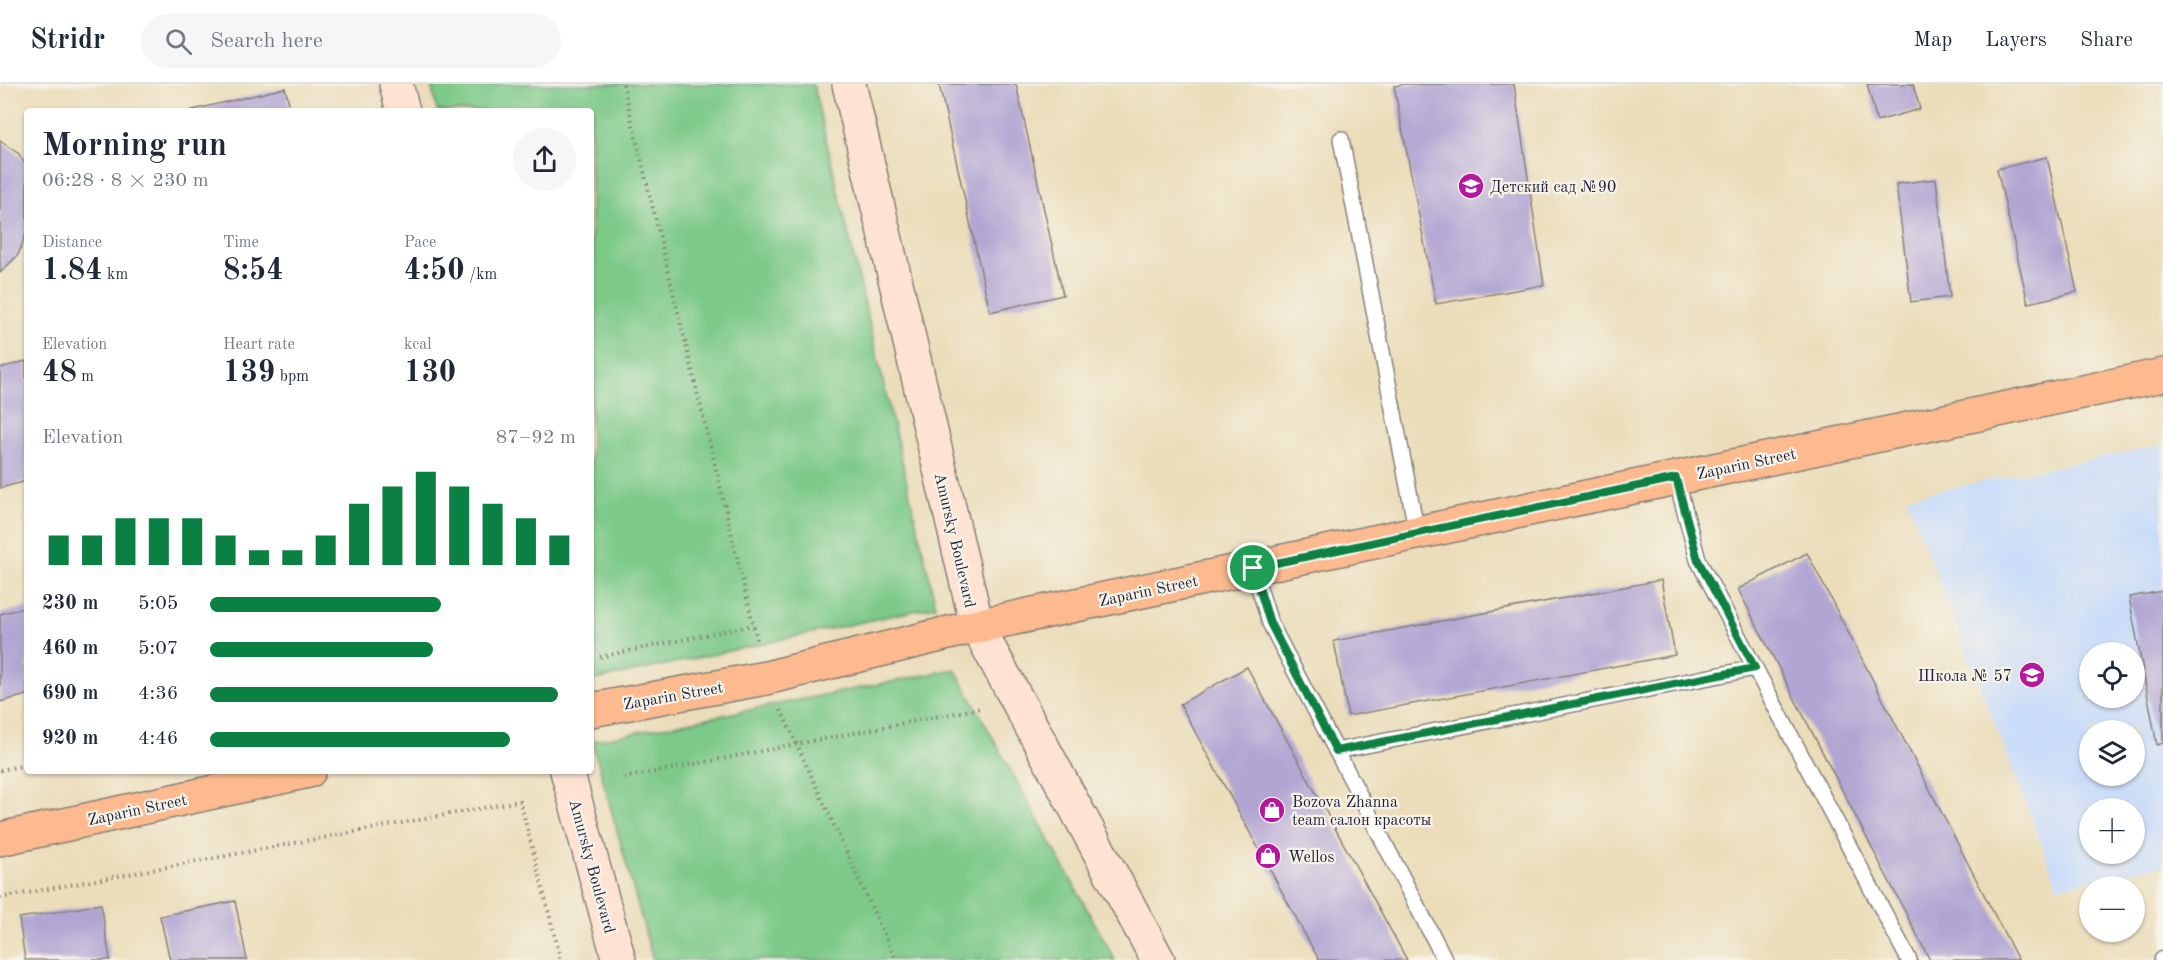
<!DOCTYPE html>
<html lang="en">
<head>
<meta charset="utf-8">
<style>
	:root { --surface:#fff; --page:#f6f6f7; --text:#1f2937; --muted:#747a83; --line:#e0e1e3; --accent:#0b8043 }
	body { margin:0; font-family:"Old Standard TT",serif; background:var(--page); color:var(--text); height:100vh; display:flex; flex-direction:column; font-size:22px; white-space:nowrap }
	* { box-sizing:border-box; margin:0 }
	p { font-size:20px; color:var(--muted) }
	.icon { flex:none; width:33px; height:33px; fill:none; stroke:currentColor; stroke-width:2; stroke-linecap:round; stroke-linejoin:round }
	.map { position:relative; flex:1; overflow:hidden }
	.panel { position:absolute; left:24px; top:24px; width:570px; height:666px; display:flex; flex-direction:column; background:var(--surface); border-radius:6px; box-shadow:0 2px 4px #0004 }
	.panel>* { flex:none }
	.controls { position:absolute; left:2079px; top:558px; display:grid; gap:12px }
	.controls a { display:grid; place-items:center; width:66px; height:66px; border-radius:50%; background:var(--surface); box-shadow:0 2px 4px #0004; font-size:30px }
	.pin { position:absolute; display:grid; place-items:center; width:51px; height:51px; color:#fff; margin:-26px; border:3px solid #fff; border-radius:50%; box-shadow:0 2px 6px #0007 }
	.round { display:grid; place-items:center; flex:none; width:63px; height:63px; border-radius:32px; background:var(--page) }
	.overview { display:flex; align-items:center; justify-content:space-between; height:102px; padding:0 18px }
	h1 { font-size:33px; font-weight:600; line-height:45px }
	.metrics { display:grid; grid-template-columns:repeat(3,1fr); gap:9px; height:102px; padding:6px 18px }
	.metrics div { display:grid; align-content:center }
	.metrics b { font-size:30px; font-weight:600 }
	.metrics small { font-size:16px; font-weight:400 }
	.metrics p { font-size:16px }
	.chart { height:168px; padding:12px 18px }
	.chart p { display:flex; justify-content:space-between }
	.chart svg { width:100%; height:108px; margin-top:6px; stroke:var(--accent); stroke-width:6 }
	ul { padding:0 18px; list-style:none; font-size:20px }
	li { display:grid; grid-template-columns:96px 72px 1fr; align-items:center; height:45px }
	li i { height:15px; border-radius:8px; background:var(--accent) }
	header { display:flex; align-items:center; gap:36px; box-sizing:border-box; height:84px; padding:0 30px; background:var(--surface); border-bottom:2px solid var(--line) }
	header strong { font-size:28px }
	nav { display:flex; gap:33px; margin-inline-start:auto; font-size:21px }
	.search { width:420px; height:54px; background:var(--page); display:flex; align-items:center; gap:15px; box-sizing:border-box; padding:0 21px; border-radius:33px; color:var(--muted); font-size:22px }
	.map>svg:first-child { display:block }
	.built { fill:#c9dcf9; fill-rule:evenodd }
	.green { fill:#7bc988; stroke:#4e7662; stroke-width:1.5 }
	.building { fill:#b1a5d3 }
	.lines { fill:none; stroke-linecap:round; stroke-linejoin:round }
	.lane-casing { stroke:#86807a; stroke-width:18 }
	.secondary-casing { stroke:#86807a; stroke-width:36 }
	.primary-casing { stroke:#86807a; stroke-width:36 }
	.path { stroke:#86807a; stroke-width:4; stroke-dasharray:1.5 4.5; stroke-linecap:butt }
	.lane { stroke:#fff; stroke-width:15 }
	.secondary { stroke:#fee3d2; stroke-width:33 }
	.primary { stroke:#fcba8e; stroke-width:33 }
	.route-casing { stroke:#fff; stroke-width:12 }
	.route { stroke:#0b8043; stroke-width:8 }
	.labels { text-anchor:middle; stroke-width:4.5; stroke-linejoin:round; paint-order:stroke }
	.poi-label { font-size:16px; fill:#22223b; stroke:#f7f3e8; text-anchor:start }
	.street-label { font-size:16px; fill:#22223b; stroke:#f7f3e8 }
</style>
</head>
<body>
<header>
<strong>Stridr</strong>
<div class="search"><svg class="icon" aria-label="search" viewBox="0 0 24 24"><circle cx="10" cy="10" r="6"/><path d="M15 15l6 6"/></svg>Search here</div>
<nav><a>Map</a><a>Layers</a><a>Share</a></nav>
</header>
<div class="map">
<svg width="2163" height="876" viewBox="0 0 2163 876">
	<rect width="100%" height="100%" fill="#f7f3e8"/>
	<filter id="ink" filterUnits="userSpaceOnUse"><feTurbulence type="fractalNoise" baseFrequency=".0167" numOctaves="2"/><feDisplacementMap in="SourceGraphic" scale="12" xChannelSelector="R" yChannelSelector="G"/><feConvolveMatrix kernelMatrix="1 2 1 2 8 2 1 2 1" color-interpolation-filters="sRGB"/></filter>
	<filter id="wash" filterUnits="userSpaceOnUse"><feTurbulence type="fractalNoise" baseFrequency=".008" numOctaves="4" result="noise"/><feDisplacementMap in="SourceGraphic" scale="24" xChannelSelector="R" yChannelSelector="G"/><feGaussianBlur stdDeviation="1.35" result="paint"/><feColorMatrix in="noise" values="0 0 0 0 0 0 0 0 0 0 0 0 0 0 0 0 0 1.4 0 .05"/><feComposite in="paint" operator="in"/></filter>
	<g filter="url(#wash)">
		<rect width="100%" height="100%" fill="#ebddb9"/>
		<path class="built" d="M2163,361V781L2058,803L1906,413ZM2090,568H2134V614H2090ZM2090,646H2134V692H2090ZM2090,724H2134V770H2090Z"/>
		<path class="green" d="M431,0H813L936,522L591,597V27H437Z
			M955,585L1115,876H653L592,657Z"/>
		<g id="blocks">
			<path class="building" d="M939,0H1016L1063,211L990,228Z
				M1405,0H1514L1544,201L1436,220L1394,2Z
				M1867,0H1913L1920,25L1877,37Z
				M285,4L291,27H192V26Z
				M0,57L19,70L27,84V147L18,171L0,189Z
				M2047,73L2077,208L2028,219L1997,85Z
				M1936,95L1950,213L1911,218L1896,100Z
				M26,277L27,397L0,404V284Z
				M1807,469L2018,876H1930L1738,505Z
				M1661,496L1675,571L1348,632L1334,557Z
				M2163,507V659L2157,661L2129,513Z
				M27,523V611L0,618V530Z
				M1247,583L1407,876H1319L1180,620Z
				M235,817L247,876H170L160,832Z
				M101,820L110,876H25L19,834Z"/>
		</g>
	</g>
	<g filter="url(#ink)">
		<use href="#blocks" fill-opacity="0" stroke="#86807a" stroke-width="1.5"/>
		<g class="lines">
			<g class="lane-casing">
				<path id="lane" d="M1341,55L1417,449
					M1676,394L1698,476L1909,876
					M1253,484L1270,539L1445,876
					M1336,667L1755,584
					M2162,876L2163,875"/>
			</g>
			<g class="secondary-casing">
				<path id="secondary" d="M396,0L403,27
					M849,0L977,542L1158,876
					M567,687L619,876"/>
			</g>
			<g class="primary-casing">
				<path id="primary" d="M591,626L766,594L977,542L2163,291
					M0,755L309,687"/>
			</g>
			<path class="path" d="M623,0L758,560
				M600,573L753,541
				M781,626L896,876
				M0,686L27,681
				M624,694L981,624
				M0,814L520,717L561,876"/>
			<use href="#lane" class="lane"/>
			<use href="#secondary" class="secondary"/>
			<use href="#primary" class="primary"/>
		</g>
	</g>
	<g class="lines" filter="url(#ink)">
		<g class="route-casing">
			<path id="route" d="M1676,394L1698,476L1755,584L1336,667L1270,539L1253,484Z"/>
		</g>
		<use href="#route" class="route"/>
	</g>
	<defs>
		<g id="school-disc" transform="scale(1.35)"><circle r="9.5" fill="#b5179e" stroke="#f7f3e8"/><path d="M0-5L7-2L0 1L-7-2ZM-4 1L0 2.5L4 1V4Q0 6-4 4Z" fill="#fff"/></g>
		<g id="shop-disc" transform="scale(1.35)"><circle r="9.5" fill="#b5179e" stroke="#f7f3e8"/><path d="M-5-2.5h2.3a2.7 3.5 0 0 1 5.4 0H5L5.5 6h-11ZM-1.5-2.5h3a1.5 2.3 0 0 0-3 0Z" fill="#fff"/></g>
	</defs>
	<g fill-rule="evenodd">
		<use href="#school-disc" x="1471" y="102"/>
		<use href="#school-disc" x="2032" y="591"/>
		<use href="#shop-disc" x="1272" y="726"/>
		<use href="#shop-disc" x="1268" y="772"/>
	</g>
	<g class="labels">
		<g class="poi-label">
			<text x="1490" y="108">Детский сад №90</text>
			<text x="2012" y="597" text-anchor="end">Школа № 57</text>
			<text x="1292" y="723">Bozova Zhanna<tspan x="1292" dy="18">team салон красоты</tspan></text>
			<text x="1288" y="778">Wellos</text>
		</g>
		<g class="street-label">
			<text transform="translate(1746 379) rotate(-12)" y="6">Zaparin Street</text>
			<text transform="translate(956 456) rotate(77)" y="6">Amursky Boulevard</text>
			<text transform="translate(1148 506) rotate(-12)" y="6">Zaparin Street</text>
			<text transform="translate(673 611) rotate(-10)" y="6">Zaparin Street</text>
			<text transform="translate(137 725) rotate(-12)" y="6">Zaparin Street</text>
			<text transform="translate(593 782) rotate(75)" y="6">Amursky Boulevard</text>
		</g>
	</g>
</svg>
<div class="controls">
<a><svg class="icon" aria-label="locate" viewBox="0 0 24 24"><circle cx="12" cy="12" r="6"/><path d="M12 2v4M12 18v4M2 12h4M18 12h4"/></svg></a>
<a><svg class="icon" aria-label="layers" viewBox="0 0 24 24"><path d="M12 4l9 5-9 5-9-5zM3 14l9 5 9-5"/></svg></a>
<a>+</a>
<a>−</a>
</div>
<div class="pin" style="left:1253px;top:484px;background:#1e9e55"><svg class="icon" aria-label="arrive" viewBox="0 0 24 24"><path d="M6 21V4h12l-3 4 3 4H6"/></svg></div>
<section class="panel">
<div class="overview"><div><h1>Morning run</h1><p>06:28 · 8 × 230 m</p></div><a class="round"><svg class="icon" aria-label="share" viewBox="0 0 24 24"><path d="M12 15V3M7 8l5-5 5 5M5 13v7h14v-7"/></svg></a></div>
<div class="metrics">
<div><p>Distance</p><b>1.84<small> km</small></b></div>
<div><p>Time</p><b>8:54</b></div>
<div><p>Pace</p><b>4:50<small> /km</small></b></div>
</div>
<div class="metrics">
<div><p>Elevation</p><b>48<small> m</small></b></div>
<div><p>Heart rate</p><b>139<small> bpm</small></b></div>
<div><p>kcal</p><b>130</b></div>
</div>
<div class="chart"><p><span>Elevation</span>87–92 m</p>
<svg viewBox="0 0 160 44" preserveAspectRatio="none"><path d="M5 44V32M15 44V32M25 44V25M35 44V25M45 44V25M55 44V32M65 44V38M75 44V38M85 44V32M95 44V19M105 44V12M115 44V6M125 44V12M135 44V19M145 44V25M155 44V32"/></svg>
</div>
<ul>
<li><b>230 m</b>5:05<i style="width:63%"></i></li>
<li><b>460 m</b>5:07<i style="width:61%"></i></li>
<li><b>690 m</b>4:36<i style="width:95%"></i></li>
<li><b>920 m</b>4:46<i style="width:82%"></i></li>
</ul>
</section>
</div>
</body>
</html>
